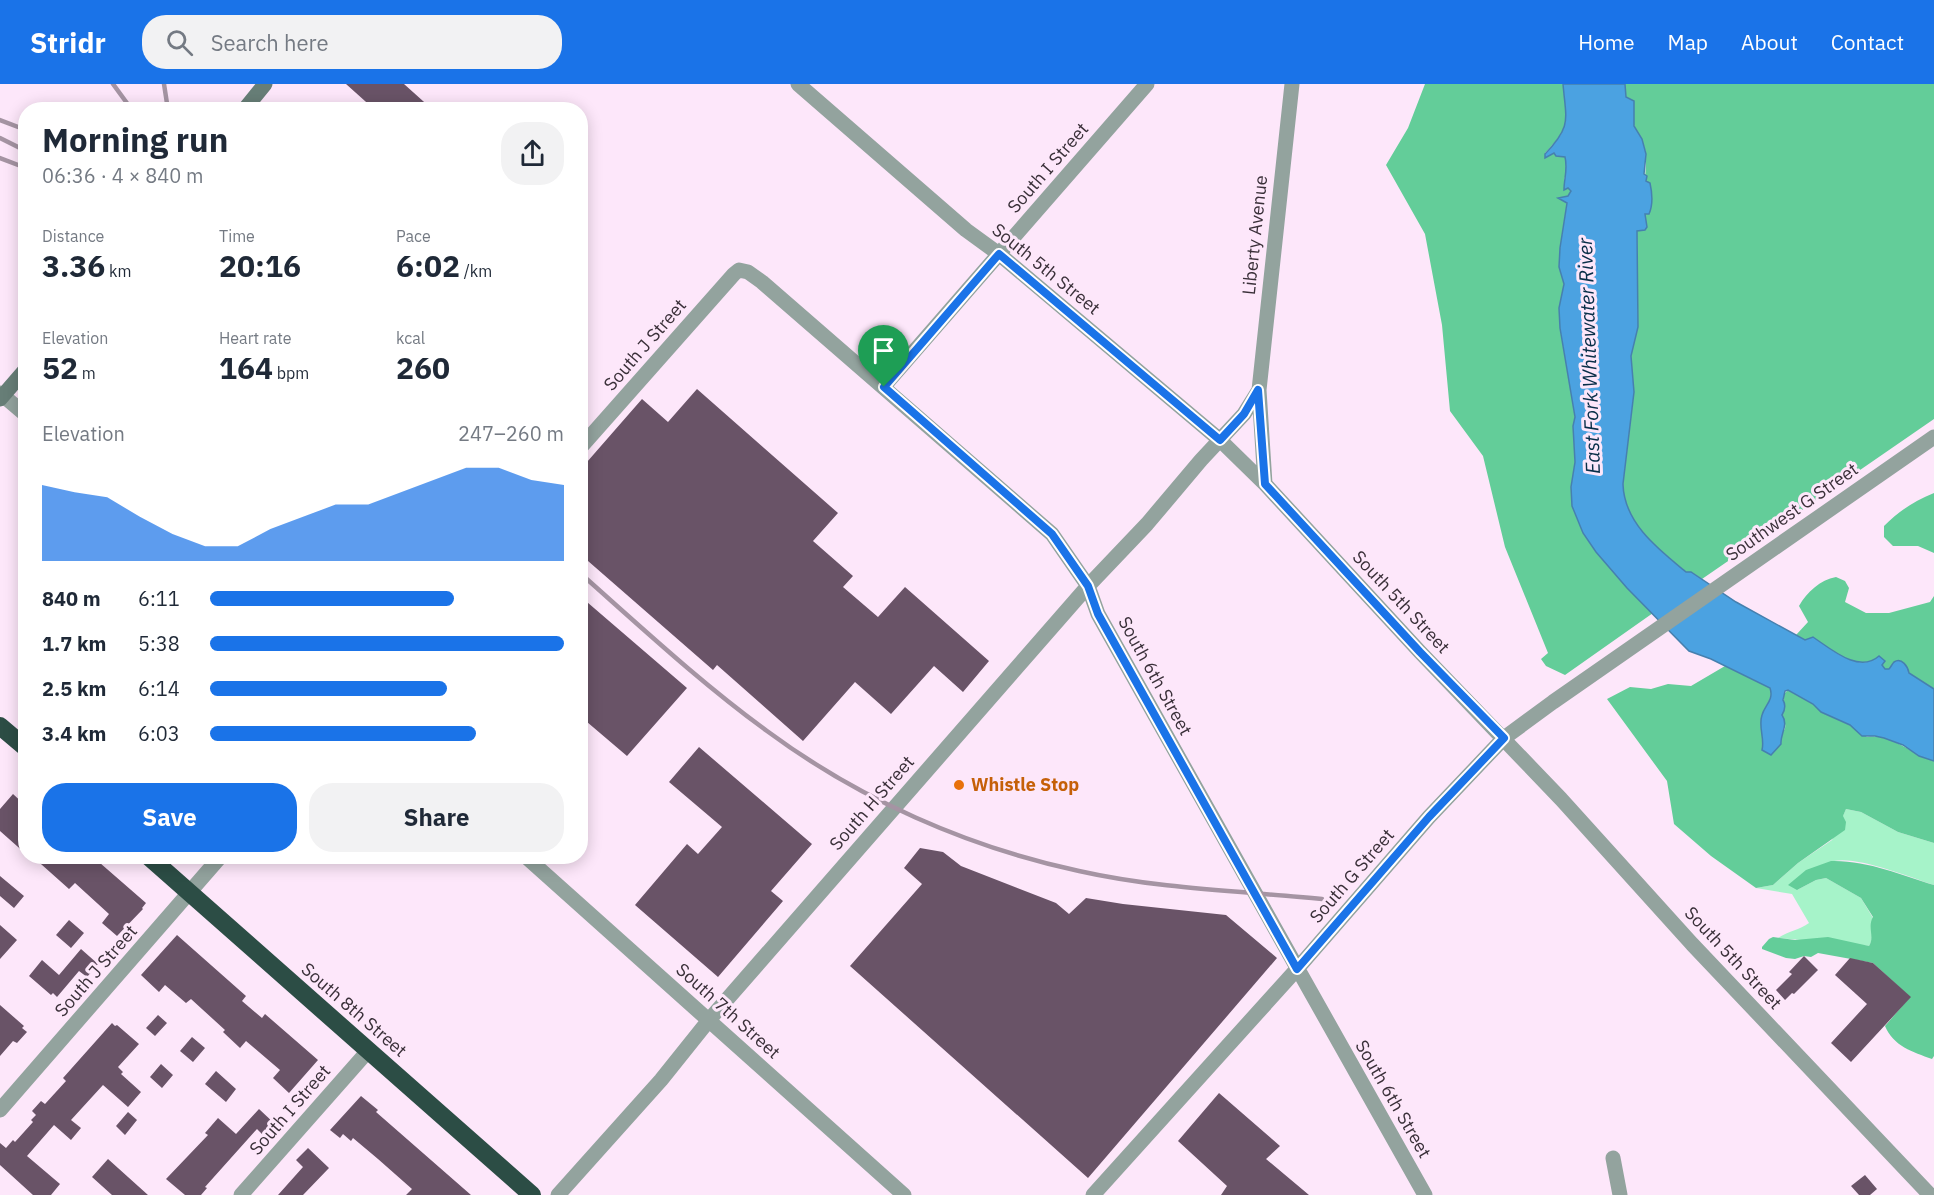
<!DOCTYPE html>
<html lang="en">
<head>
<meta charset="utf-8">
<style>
	:root { --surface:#fff; --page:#f2f2f3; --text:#1f2937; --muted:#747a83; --accent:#1a73e8 }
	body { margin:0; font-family:"IBM Plex Sans",sans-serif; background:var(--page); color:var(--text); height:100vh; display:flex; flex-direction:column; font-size:22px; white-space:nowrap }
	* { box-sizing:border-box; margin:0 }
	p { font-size:20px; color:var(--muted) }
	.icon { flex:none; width:33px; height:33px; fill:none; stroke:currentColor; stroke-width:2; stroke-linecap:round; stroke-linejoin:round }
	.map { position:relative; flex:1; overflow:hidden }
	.side { position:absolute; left:18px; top:18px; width:570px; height:762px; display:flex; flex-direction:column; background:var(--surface); border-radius:24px; box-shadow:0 3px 15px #0003 }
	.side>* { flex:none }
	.pin { position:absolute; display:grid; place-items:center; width:51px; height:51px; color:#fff; margin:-62px -26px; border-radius:50% 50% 50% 0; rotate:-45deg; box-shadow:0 0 6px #0007 }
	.pin .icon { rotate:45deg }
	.round { display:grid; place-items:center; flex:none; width:63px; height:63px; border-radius:24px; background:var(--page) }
	.summary { display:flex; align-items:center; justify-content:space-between; height:102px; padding:0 24px }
	h1 { font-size:33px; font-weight:700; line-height:45px }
	.stats { display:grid; grid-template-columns:repeat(3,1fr); gap:9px; height:102px; padding:6px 24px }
	.stats div { display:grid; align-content:center }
	.stats b { font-size:30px; font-weight:700 }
	.stats small { font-size:16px; font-weight:400 }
	.stats p { font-size:16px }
	.chart { height:168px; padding:12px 24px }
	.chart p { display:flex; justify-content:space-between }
	.chart svg { width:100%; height:108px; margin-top:6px; fill:var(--accent); opacity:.7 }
	.action { display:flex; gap:12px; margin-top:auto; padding:12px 24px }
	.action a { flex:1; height:69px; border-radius:24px; background:var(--accent); color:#fff; font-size:24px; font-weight:700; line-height:69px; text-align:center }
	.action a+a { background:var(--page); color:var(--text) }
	ul { padding:0 24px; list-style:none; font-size:20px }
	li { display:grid; grid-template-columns:96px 72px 1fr; align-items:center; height:45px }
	li i { height:15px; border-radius:8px; background:var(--accent) }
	header { display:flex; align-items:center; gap:36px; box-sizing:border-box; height:84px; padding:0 30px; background:var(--accent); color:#fff }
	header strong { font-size:28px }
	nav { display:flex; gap:33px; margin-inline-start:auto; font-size:21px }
	.search { width:420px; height:54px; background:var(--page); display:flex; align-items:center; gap:15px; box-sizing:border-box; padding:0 21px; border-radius:24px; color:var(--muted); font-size:22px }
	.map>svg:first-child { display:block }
	.green { fill:#a6f3c9 }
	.forest { fill:#63cd99 }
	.water { fill:#4ba2e1; stroke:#4680af; stroke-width:1.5 }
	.building { fill:#695367 }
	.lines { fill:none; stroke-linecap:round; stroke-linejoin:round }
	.street { stroke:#93a39e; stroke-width:15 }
	.secondary { stroke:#677e77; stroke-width:15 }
	.highway { stroke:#2c4d45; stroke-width:18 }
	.rail { stroke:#a594a3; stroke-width:4.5 }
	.route-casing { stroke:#fff; stroke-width:12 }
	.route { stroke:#1a73e8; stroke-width:8 }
	.food-dot { fill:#e8710a; stroke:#fde7fa; stroke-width:2 }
	.labels { text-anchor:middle; stroke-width:6; stroke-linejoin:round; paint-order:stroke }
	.street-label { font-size:18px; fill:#3a3039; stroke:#fde7fa }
	.food-label { font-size:18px; font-weight:bold; fill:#c56008; stroke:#fde7fa; text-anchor:start }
	.water-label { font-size:20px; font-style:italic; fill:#082e48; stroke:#fde7fa }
</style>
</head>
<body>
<header>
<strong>Stridr</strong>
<div class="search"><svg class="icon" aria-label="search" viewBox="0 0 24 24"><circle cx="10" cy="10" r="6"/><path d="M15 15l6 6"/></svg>Search here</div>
<nav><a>Home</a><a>Map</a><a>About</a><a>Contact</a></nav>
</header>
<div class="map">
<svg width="1934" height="1111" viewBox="0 0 1934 1111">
	<rect width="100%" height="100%" fill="#fde7fa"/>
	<path class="green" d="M1846,725L1861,728L1898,748L1934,759V801C1909,793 1858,772 1834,777C1824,779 1805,799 1797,806L1816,796L1826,794L1861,814L1873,834C1869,844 1875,853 1869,862L1778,854C1788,847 1800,846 1809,839L1792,810L1756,804L1773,801L1798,779L1832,756Z"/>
	<path class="forest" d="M1425,0H1563C1566,36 1572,42 1545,69V73L1553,69L1565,73L1567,84L1564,97L1571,107L1568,112L1559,114L1567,119L1560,164L1559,183L1564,200L1559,224L1560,244L1575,333L1573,342L1575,378L1571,403L1583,449L1596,468L1653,529L1565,591L1546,582L1541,575L1548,569L1505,463L1483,372L1450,327L1442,241L1425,150L1386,81L1408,44Z
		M1625,0H1934V335L1702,495L1691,488H1686C1658,465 1624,439 1623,400L1634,308L1631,272L1638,232L1637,147L1646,143C1642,124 1646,92 1646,72C1646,59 1636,52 1634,41C1632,34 1634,24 1634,17L1626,13Z
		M1934,409V469L1918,462H1893L1884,453V442C1899,427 1914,417 1934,409Z
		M1836,493L1845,497L1849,504L1845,518L1866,529H1889L1930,518L1934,512V605L1909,589L1903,579L1896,578L1889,585L1885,586L1882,581L1873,577C1852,584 1830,564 1813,554L1805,556L1796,551L1808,538L1799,522C1807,508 1820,496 1836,493Z
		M1725,582L1770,603C1773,612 1768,620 1764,627C1760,635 1761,650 1764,658C1777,653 1793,648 1781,631L1784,628V610L1788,606L1813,620L1821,628L1850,641L1867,653C1892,649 1912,671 1934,677V759L1898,748L1861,728L1846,725L1843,732L1846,738L1845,746L1798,779L1773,801L1756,804L1711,772L1674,740L1667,697L1607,615L1630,603L1651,605L1668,600L1691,602Z
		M1831,777C1867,776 1901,791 1934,801V972L1932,975C1913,968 1893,962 1885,942L1910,913L1873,879L1818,869L1811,873L1804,872L1795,875L1786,874L1762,865V863L1769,855L1773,853L1795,856L1828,853L1869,862C1875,853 1867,843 1873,833L1861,814L1826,794L1816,796L1797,806L1788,801L1806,786Z"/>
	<path class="water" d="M1563,0H1625L1626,13L1634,17V42L1642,55L1646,70L1644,90L1647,92L1646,97L1650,99C1652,108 1653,121 1649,130H1645L1647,143L1645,146L1637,147L1638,243L1631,272L1634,308L1623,400C1624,439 1658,465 1686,488H1691L1736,518L1805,556L1813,553C1831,565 1859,590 1879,572L1885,577L1882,581L1885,585H1889C1891,583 1892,580 1894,578C1902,573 1908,583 1909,589L1934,605V677L1919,672L1903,661L1884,654L1875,652H1862L1850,641L1821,628L1813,620L1788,606L1785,607L1783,616C1786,621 1785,626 1782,631C1789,641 1780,650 1781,660L1771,671L1762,666C1765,654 1758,643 1762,631C1765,621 1774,616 1770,604L1711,575L1689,567L1627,504L1596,468L1583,449L1572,422L1571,403L1575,378L1573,342L1575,333L1560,244L1559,224L1564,200L1559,183L1560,164L1567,119L1558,114L1568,112L1571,107L1568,104L1564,106C1564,94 1568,85 1565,73L1556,72L1554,69L1545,74V70C1572,42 1566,36 1563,0Z"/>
	<path class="building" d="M346,0H404L433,26H375Z
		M697,305L838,429L813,457L853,492L843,503L878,533L905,503L989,577L963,608L934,582L891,630L855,598L803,657L717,581L713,586L580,470V386L642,315L668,338Z
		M580,512L687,604L627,672L580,632Z
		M699,663L812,760L771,807L783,817L718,893L635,821L687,760L698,770L722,743L669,698Z
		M13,710L26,722V770L0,747V725Z
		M920,764L943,768L961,782L1056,819L1069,830L1086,814L1123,820L1226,831L1277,874L1088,1094L850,882L922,800L904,784Z
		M32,772H92L146,819L142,824L143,825L117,852L102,839L109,830L75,799L69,805Z
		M0,792L24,812L14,824L0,812Z
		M69,836L84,849L71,864L56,851Z
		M0,841L17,856L0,875Z
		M177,851L246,912L242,917L262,934L265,930L318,976L289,1009L273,994L280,986L246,957L240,964L223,948L225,946L191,915L186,919L165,901L159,908L141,891Z
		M81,865L98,880L87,893L79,887L57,913L53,909L51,911L29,892L42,876L59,891Z
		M1804,872L1818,886L1794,910L1792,909L1785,916L1776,906L1792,890L1789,888Z
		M1850,874L1873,879L1911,913L1851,978L1831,959L1867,920L1835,891Z
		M0,921L24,942L22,944L27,948L17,959L13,957L0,972Z
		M158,931L167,939L155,952L146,944Z
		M112,939L115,942L117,941L139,960L118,983L123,988L121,990L141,1008L128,1023L103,1001L71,1036L81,1044L71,1056L54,1041L27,1072L60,1100L51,1111H33L0,1081V1059L6,1064L13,1056L15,1058L33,1038L31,1036L36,1031L32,1027L41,1017L45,1020L66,997L63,994Z
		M192,953L205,964L193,978L180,967Z
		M161,980L173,991L162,1004L150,993Z
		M216,987L236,1005L226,1018L205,1000Z
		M1219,1009L1280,1062L1266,1075L1309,1111H1221L1227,1102L1178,1057Z
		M361,1012L378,1026L376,1028L471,1111H406L412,1105L378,1075L353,1054L351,1057L343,1050L340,1054L330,1046Z
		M259,1025L275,1040L264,1052L257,1045L205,1103L207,1104L201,1111H185L166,1095L208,1051L205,1049L218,1034L236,1050Z
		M128,1028L137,1036L125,1051L116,1042Z
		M308,1064L329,1084L303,1111H278L303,1083L296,1076Z
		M108,1075L148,1111H112L92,1093Z
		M1865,1091L1877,1105L1870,1111H1859L1851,1102Z"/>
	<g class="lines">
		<path class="street" d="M798,0L966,146L999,170L1220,356L1265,400L1420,568L1561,715L1692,860L1930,1111
			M884,302L1147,0
			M1259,306L1265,400
			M0,309L26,331
			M580,364L734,190L739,186L748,188L762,198L1052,450L1088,502L1098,530L1425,1111
			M525,772L904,1111
			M0,1026L221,772
			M1613,1074L1620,1111
			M241,1111L368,967
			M558,1111L661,996L709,936L1088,502L1147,440L1201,376L1244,330L1259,306L1292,0
			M1093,1111L1297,885L1429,733L1504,654L1553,618L1934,353"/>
		<path class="secondary" d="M244,26L265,0
			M0,315L26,285"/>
		<path class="highway" d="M0,642L26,664
			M148,772L532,1111"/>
		<path class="rail" d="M113,0L132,26
			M164,0L168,26
			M0,36L26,46
			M0,54L26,67
			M0,74L26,84
			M580,489C641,543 701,599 767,647C859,715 967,763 1079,787C1159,805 1241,807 1322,815"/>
	</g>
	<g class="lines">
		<g class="route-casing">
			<path id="route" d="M999,170L1220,356L1244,330L1258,306L1265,400L1420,568L1504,654L1429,733L1297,885L1098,530L1088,502L1052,450L884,303Z"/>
		</g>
		<use href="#route" class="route"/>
	</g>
	<circle class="food-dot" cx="959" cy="701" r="6"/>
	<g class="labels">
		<g class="street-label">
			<text transform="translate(1048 84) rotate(-49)" y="6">South I Street</text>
			<text transform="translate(1255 151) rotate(-84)" y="6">Liberty Avenue</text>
			<text transform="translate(1046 185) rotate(39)" y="6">South 5th Street</text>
			<text transform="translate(645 261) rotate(-49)" y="6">South J Street</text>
			<text transform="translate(1792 428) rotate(-35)" y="6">Southwest G Street</text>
			<text transform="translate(1401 518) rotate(47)" y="6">South 5th Street</text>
			<text transform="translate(1155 592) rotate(61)" y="6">South 6th Street</text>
			<text transform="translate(872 719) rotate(-49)" y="6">South H Street</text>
			<text transform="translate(1352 792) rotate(-49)" y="6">South G Street</text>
			<text transform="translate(1733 874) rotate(47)" y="6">South 5th Street</text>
			<text transform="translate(96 887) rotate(-49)" y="6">South J Street</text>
			<text transform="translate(354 926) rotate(41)" y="6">South 8th Street</text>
			<text transform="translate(728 927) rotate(42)" y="6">South 7th Street</text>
			<text transform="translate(1393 1015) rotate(60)" y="6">South 6th Street</text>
			<text transform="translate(290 1026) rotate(-49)" y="6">South I Street</text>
		</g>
		<g class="food-label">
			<text x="971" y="707">Whistle Stop</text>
		</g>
		<g class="water-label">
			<text transform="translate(1589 272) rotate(-92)" y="7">East Fork Whitewater River</text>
		</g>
	</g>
</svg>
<div class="pin" style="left:884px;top:303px;background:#1e9e55"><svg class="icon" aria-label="arrive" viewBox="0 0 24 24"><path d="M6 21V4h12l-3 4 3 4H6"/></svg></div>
<section class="side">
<div class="summary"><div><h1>Morning run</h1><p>06:36 · 4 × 840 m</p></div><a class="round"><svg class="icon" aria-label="share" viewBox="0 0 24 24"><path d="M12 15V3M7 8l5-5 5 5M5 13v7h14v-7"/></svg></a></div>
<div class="stats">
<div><p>Distance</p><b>3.36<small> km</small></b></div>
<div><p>Time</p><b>20:16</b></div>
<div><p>Pace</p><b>6:02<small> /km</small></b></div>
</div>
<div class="stats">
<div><p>Elevation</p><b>52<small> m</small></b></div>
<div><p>Heart rate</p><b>164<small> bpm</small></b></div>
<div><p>kcal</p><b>260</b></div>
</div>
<div class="chart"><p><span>Elevation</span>247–260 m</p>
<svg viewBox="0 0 160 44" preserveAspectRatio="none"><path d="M0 44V13L10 16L20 18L30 26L40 33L50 38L60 38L70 31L80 26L90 21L100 21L110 16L120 11L130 6L140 6L150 11L160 13V44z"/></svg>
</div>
<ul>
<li><b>840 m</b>6:11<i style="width:69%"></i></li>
<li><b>1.7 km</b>5:38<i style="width:100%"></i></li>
<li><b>2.5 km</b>6:14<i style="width:67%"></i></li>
<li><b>3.4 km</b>6:03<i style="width:75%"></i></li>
</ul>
<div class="action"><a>Save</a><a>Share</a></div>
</section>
</div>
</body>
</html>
